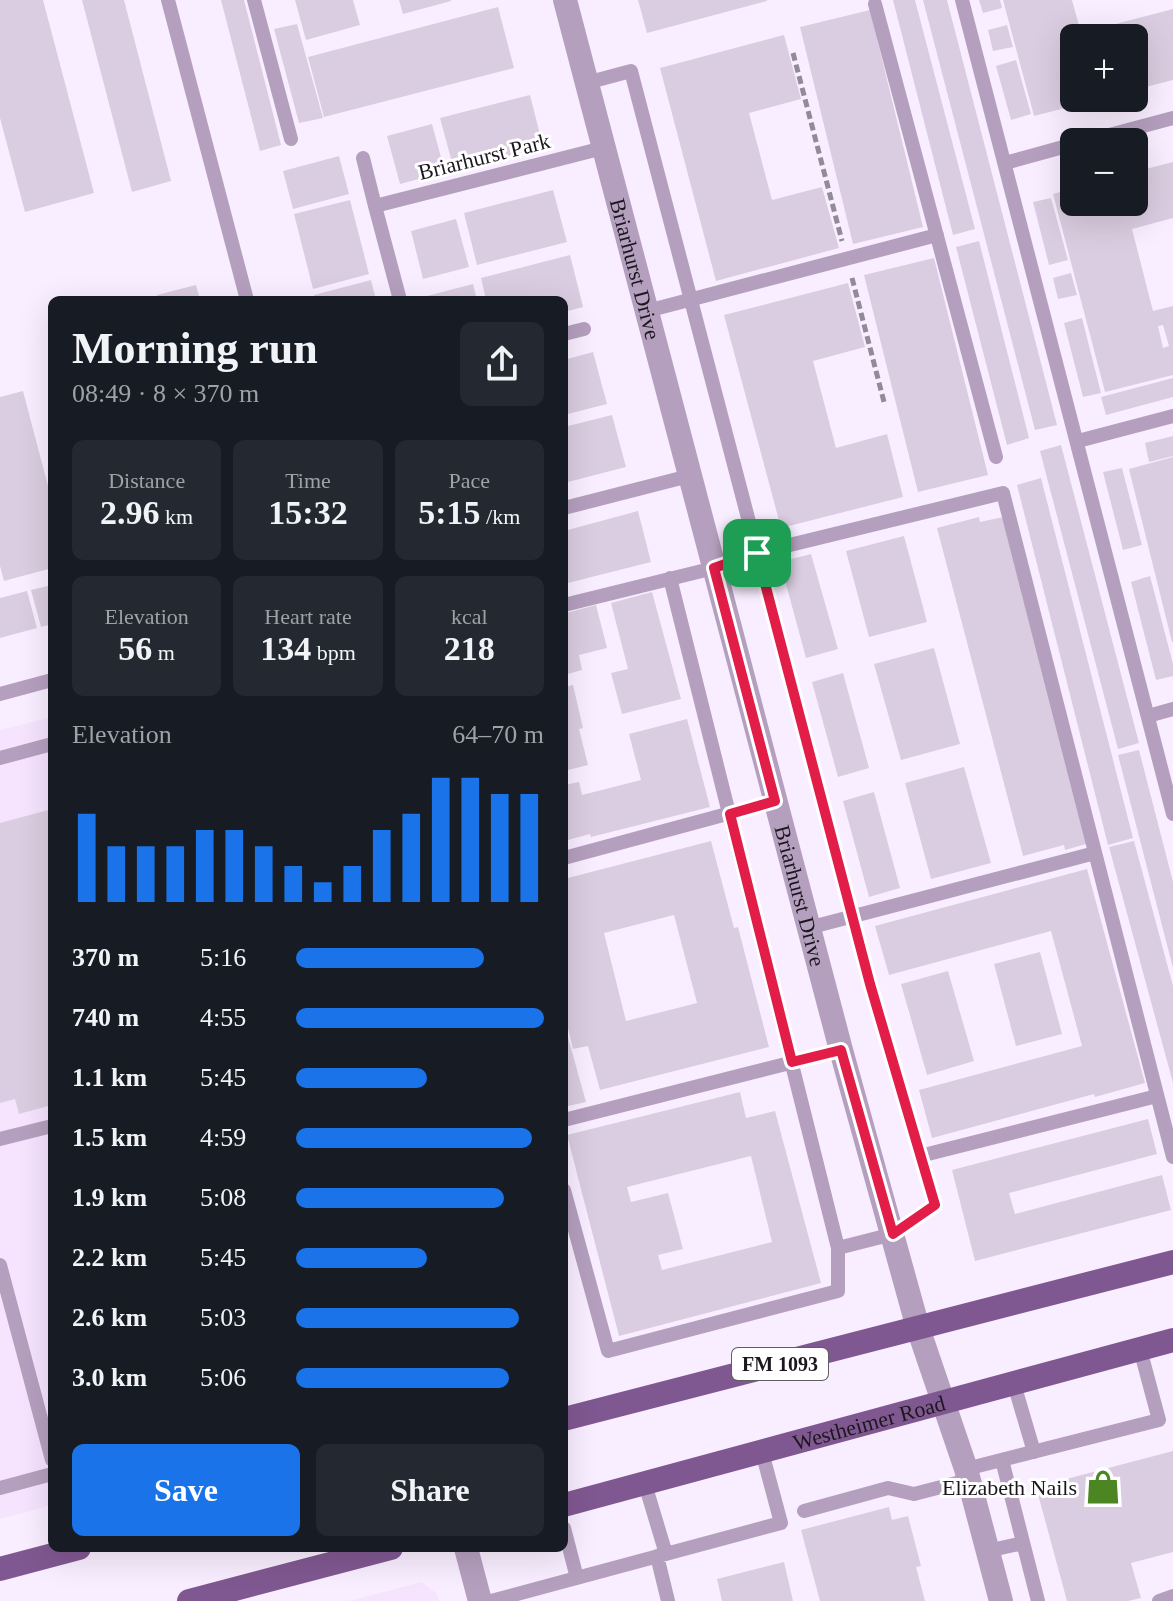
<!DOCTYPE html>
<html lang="en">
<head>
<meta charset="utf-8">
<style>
	:root { --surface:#171b24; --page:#242831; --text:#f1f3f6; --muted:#9ea1a6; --accent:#1a73e8 }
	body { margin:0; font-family:Georgia,serif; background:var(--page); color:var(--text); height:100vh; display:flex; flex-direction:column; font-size:30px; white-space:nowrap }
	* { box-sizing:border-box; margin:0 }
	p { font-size:26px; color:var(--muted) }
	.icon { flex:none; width:44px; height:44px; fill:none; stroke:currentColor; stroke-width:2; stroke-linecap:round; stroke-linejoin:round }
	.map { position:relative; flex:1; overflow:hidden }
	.sheet { position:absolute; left:48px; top:296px; width:520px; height:1256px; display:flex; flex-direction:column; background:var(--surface); border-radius:12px; box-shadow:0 8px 32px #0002 }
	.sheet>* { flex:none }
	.controls { position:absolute; left:1060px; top:24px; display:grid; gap:16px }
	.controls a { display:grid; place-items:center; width:88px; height:88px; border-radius:12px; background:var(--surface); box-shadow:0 8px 32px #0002; font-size:40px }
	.pin { position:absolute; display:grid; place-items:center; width:68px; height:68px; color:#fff; margin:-34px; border-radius:16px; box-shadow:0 4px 12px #0006 }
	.round { display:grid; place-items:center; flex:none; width:84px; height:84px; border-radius:12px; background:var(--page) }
	.overview { display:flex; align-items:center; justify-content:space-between; height:136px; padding:0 24px }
	h1 { font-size:44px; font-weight:700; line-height:60px }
	.stats { display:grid; grid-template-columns:repeat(3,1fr); gap:12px; height:136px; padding:8px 24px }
	.stats div { display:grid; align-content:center; border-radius:12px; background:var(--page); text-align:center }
	.stats b { font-size:34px; font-weight:700 }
	.stats small { font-size:22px; font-weight:400 }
	.stats p { font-size:22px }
	.chart { height:224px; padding:16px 24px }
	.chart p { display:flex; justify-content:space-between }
	.chart svg { width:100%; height:144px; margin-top:8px; stroke:var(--accent); stroke-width:6 }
	.primary-button { display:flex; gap:16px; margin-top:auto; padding:16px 24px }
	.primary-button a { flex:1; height:92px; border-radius:12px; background:var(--accent); color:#fff; font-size:32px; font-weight:700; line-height:92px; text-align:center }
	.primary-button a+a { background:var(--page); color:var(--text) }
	ul { padding:0 24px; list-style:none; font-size:26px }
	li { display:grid; grid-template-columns:128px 96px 1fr; align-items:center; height:60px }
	li i { height:20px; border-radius:10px; background:var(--accent) }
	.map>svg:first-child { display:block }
	.built { fill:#f6e4ff }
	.building { fill:#dbcde1; fill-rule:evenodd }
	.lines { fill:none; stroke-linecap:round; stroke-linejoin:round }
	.path { stroke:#938a97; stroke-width:5; stroke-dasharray:8 4; stroke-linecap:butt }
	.service { stroke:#b59fbf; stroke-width:14 }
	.minor { stroke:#b59fbf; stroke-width:24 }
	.primary { stroke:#805891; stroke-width:24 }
	.route-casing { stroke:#fff; stroke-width:16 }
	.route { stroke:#e11d48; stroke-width:10 }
	.labels { text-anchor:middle; stroke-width:6; stroke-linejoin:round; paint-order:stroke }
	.shield { fill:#fff; stroke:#605d62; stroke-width:2 }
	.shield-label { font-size:20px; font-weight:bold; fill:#1c171e }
	.street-label { font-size:22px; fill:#1c171e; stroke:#fff }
	.poi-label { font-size:22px; fill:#1c171e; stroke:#fff; text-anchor:end }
</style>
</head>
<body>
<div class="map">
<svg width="1173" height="1601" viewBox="0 0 1173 1601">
	<rect width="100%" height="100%" fill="#f9eeff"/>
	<path class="built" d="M52,717V1505L0,1519V730Z
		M422,1582L436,1593L439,1601H349Z"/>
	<path class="building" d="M0,0H43L94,193L25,212L0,118Z
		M82,0H124L171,181L132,192Z
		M221,0H244L281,145L260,151Z
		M295,0H353L360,25L306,40Z
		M399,0H451V1L403,14Z
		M638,0H767V1L647,33Z
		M893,0H915L975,229L953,235Z
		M923,0H947L1057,425L1035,430Z
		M979,0H1000L1002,8L983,13Z
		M1003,0H1072L1081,33L1173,9V80L1134,90V38H1074V98L1100,99L1034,116Z
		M498,7L514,68L324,117L308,57Z
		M870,10L923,227L853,244L800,27Z
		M297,24L323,118L299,123L274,29Z
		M1007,25L1013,47L993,51L988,30Z
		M784,35L801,99L749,113L772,200L822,187L839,248L716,281L660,68Z
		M1016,60L1031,114L1011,120L996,66Z
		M530,95L543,147L454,170L440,118Z
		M432,124L445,172L400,184L387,136Z
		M339,156L349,194L293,209L283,171Z
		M1173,162V218L1132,229L1153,311L1173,306V375L1105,392L1053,194L1074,188V202H1125L1127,212L1131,211L1128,202H1134V172ZM1163,325L1169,346L1163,348L1158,326Z
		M553,190L567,242L477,265L464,213Z
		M1051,198L1068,260L1049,265L1033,202Z
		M350,200L369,274L313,289L294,214Z
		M456,219L469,267L423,279L411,231Z
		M979,241L1029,438L1007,445L956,247Z
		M570,255L583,307L564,312V300H486L481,278Z
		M934,258L988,475L918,492L864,275Z
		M1071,273L1077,295L1058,299L1053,278Z
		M371,280L376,300H316L314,295Z
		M848,283L865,347L813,361L836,448L887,434L903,497L781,528L724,315Z
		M473,284L477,300H428L427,296Z
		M196,285L200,300H158L157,295Z
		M1082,318L1101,393L1083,397L1064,323Z
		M593,352L607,404L564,415V360Z
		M1173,378V397L1106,415L1101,397Z
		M23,391L52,501V568L4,581L0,566V397Z
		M612,415L626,467L564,483V427Z
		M1173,436V456L1149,462L1145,443Z
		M1061,445L1139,743L1118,749L1040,451Z
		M1173,457V642H1172L1129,469Z
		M1122,468L1142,545L1123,550L1103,472Z
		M1041,478L1133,838L1108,845L1017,485Z
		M638,511L651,562L564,584V531Z
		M979,517L980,522L1003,517L1086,844L1065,850L1064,845L1023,856L937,528Z
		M904,536L927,622L869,637L846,551Z
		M811,554L838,649L806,658L780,562Z
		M1150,576L1173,664V676L1156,680L1131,582Z
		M52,585V624L41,627L31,590Z
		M27,591L37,628L0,638V598Z
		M652,592L681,699L622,714L611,673L628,669L611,603Z
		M596,605L607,648L579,655L582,670L564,675L566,613Z
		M934,648L960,744L901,760L874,664Z
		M843,673L869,768L838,777L812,682Z
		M573,685L583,728L579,729L588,765L564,771V687Z
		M687,719L710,807L591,837L590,834L564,841V785L579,782L582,795L641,780L629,734Z
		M1139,750L1173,882V968L1118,755Z
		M964,767L991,863L931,879L905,783Z
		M874,792L900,888L869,897L843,801Z
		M52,809V1105L19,1114L15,1099L0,1103V823Z
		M711,841L734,928L738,927L769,1047L600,1090L588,1046L573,1049L564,1011V879ZM674,915L697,1003L626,1021L604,933Z
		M1134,841L1173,986V1083L1109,847Z
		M1087,869L1145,1083L1095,1097L1094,1094L932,1138L919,1090L1082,1046L1051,931L889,975L875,926Z
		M1040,952L1062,1034L1016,1046L994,964Z
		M948,971L974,1061L927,1075L901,984Z
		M564,1023L586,1102L564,1107Z
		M740,1092L746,1118L775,1111L821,1283L619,1336L567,1135ZM751,1156L772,1242L662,1270L658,1255L683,1249L668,1193L631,1202L627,1187Z
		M1148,1119L1157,1154L1009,1193L1015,1214L1162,1175L1171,1210L975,1261L952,1170Z
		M1173,1451V1552L1131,1563L1141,1598L1128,1601H1067L1036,1487Z
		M889,1507L892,1520L908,1516L921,1566L916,1567L925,1601H820L801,1530Z
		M784,1562L793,1601H722L717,1579Z"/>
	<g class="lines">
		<path class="path" d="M793,53L842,241
			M852,278L884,402"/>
		<path class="service" d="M168,0L247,300
			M254,0L291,139
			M962,0L1173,814
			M875,4L996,457
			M586,83L631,71L870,984L935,1205L893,1234L838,1248
			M1083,142L1173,118
			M363,158L375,206
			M1005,163L1074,144
			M400,300L375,206L603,148
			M647,311L937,235
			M564,334L584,329
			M1078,441L1173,416
			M564,508L689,476
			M564,605L714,568L757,553L1003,493L1173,1157
			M0,694L52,680
			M1148,716L1173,709
			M0,758L52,744
			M564,858L775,801
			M808,928L1095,853
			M564,1120L841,1050
			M0,1139L52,1126
			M920,1156L1157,1096
			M564,1190L608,1351L838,1291V1248L670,578
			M0,1265L52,1460
			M1014,1384L1034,1452
			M1002,1460L1038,1601
			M966,1469L1159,1420L1140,1349
			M645,1484L666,1554
			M0,1488L52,1474
			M804,1511L888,1488L914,1494L968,1480
			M564,1528L577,1578
			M987,1551L1023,1543
			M657,1556L668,1601
			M491,1601L781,1523L762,1452
			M1159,1601L1173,1596"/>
		<g class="minor">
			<path id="s1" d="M565,0L841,1050L918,1328L966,1469L1001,1601"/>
			<path d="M466,1548L480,1601"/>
		</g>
		<g class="primary">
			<path d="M564,1419L1173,1262"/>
			<path id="s2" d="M564,1505L1173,1340"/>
			<path d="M0,1569L79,1548"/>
			<path d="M189,1601L391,1548"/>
		</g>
	</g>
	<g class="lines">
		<g class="route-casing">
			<path id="route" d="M757,553L870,984L935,1205L893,1234L841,1050L792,1062L730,814L775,801L714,568Z"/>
		</g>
		<use href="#route" class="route"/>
	</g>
	<defs>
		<g id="shop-bare" transform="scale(2.76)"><path d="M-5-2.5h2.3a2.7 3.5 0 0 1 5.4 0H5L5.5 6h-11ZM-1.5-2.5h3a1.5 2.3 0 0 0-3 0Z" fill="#4b8622" stroke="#fff" stroke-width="2.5" paint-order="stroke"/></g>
	</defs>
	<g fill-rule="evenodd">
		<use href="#shop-bare" x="1103" y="1487"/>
	</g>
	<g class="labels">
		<rect class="shield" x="732" y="1348" width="96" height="32" rx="6"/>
		<g class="shield-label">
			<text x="780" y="1371">FM 1093</text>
		</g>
		<g class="street-label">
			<text transform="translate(484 156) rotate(-14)" y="8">Briarhurst Park</text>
			<text dy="8" stroke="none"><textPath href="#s1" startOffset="278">Briarhurst Drive</textPath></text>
			<text dy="8" stroke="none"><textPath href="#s1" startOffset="926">Briarhurst Drive</textPath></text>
			<text dy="8" stroke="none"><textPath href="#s2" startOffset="316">Westheimer Road</textPath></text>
		</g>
		<g class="poi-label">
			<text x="1077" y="1495">Elizabeth Nails</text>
		</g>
	</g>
</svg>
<div class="controls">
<a>+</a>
<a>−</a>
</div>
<div class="pin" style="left:757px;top:553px;background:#1e9e55"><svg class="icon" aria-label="arrive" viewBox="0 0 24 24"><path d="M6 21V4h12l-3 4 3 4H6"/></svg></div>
<section class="sheet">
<div class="overview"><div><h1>Morning run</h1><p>08:49 · 8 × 370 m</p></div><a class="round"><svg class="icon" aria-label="share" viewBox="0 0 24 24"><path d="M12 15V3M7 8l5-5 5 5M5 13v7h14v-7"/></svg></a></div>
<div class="stats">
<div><p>Distance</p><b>2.96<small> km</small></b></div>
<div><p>Time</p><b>15:32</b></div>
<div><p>Pace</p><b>5:15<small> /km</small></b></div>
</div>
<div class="stats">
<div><p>Elevation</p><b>56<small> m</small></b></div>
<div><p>Heart rate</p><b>134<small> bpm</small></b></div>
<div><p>kcal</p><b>218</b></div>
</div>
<div class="chart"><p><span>Elevation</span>64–70 m</p>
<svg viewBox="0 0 160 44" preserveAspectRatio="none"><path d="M5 44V17M15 44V27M25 44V27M35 44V27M45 44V22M55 44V22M65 44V27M75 44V33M85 44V38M95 44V33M105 44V22M115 44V17M125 44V6M135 44V6M145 44V11M155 44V11"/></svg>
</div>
<ul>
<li><b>370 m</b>5:16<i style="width:76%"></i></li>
<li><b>740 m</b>4:55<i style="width:100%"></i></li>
<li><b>1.1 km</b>5:45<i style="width:53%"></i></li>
<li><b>1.5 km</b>4:59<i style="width:95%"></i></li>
<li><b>1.9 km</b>5:08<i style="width:84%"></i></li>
<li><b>2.2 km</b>5:45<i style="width:53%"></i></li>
<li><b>2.6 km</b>5:03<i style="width:90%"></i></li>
<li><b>3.0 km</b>5:06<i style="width:86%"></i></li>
</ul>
<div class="primary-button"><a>Save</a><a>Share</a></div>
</section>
</div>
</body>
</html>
